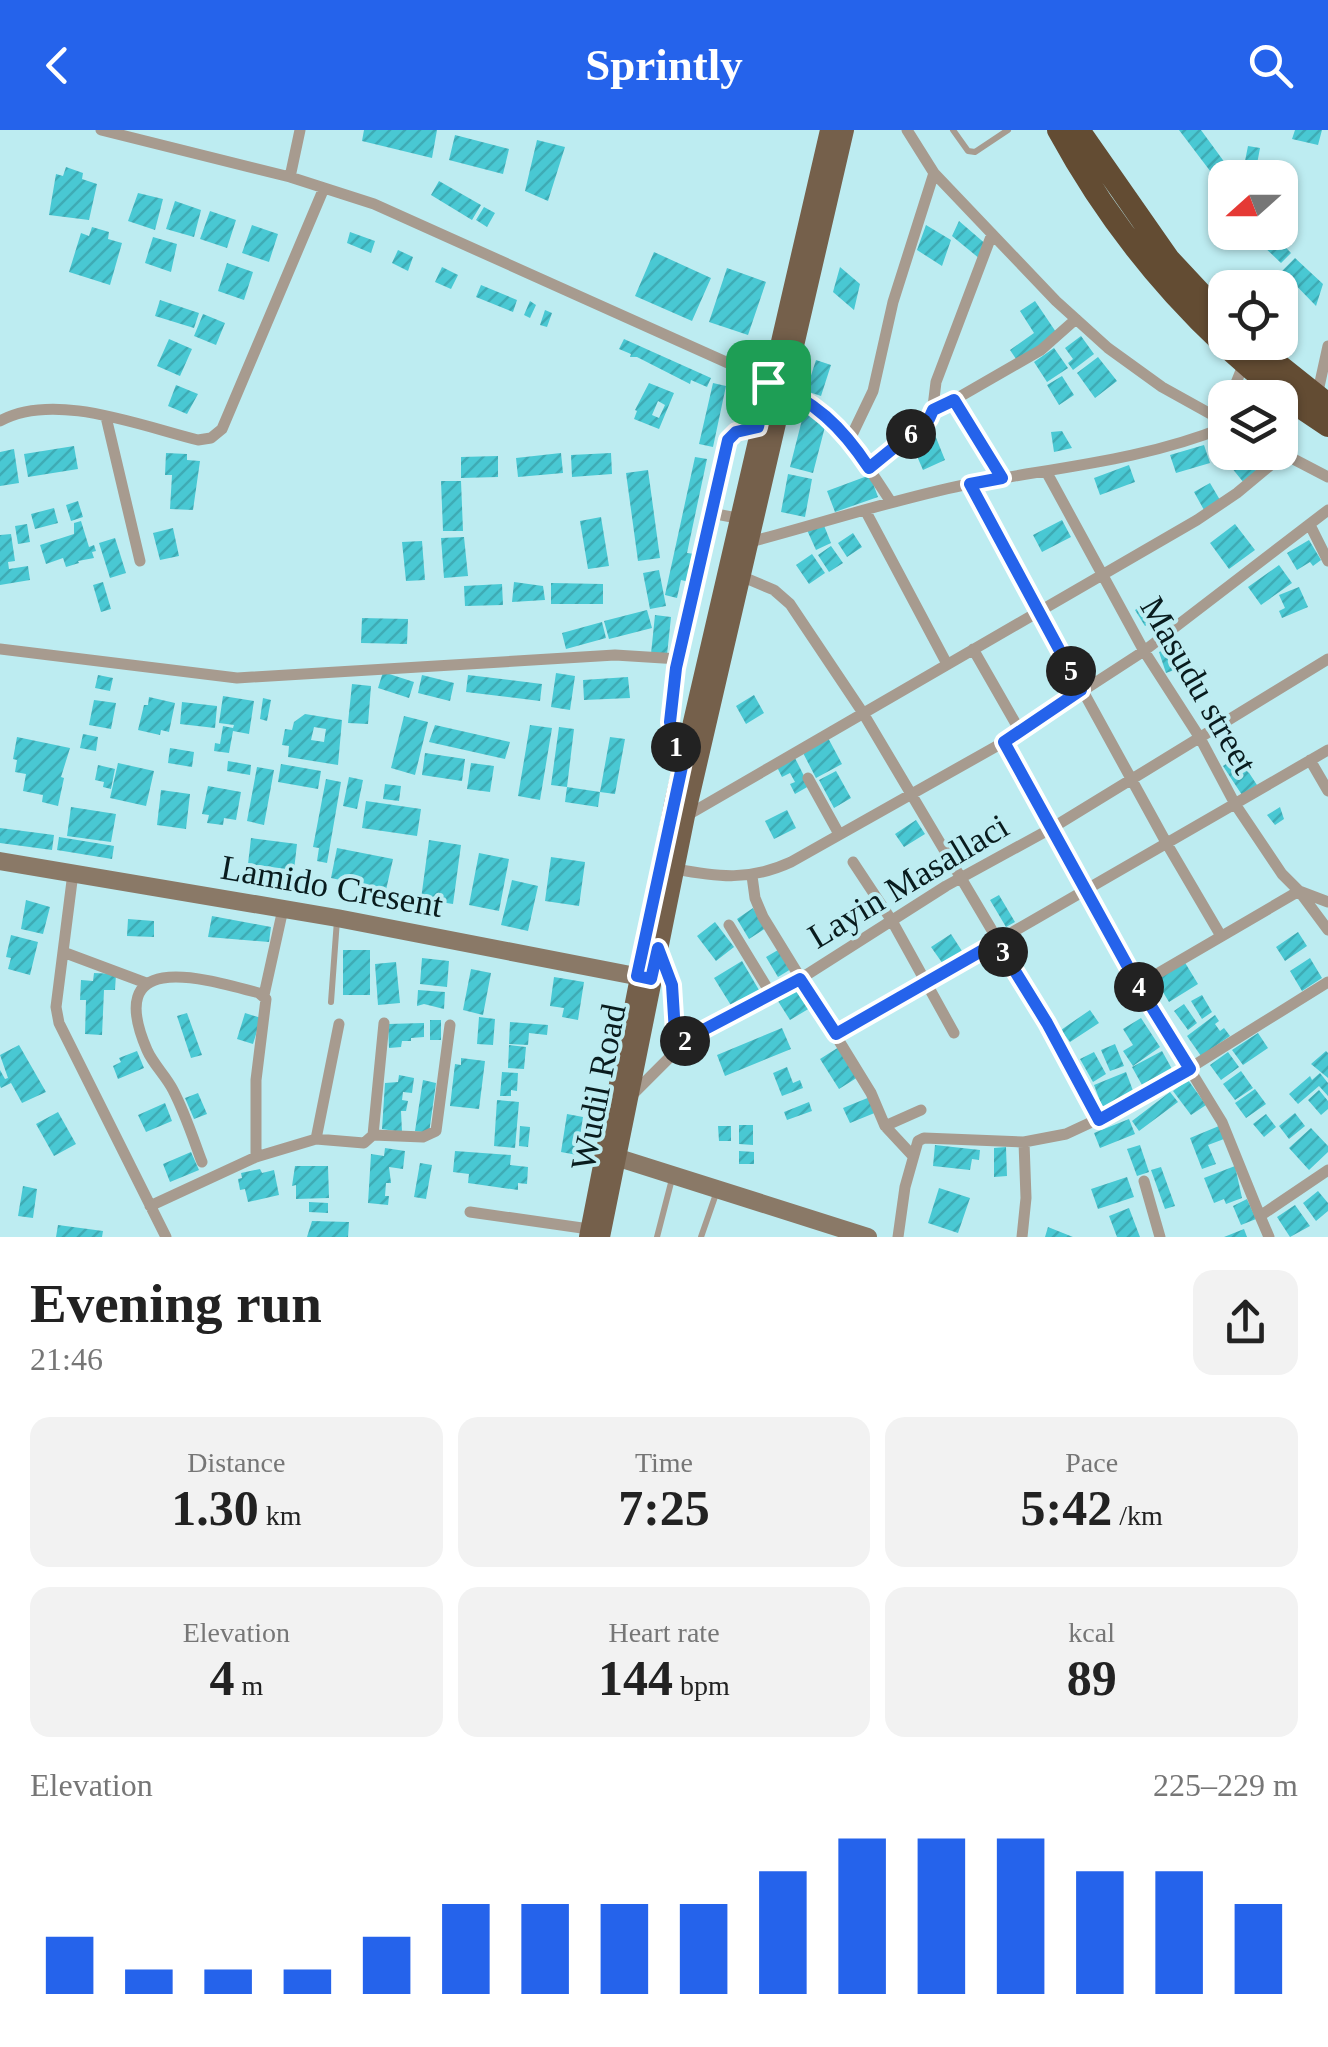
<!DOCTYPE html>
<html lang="en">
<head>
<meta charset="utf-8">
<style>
	:root { --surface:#fff; --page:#f2f2f2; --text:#222; --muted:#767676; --accent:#2563eb }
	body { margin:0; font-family:Georgia,serif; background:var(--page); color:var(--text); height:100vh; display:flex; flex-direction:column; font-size:38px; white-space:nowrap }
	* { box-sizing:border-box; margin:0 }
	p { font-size:32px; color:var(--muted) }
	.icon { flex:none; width:55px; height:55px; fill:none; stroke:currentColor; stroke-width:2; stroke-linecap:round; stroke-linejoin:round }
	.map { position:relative; height:1107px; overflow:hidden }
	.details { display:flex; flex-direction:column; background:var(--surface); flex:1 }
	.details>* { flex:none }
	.needle { width:65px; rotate:249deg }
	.fabs { position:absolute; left:1208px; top:30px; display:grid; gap:20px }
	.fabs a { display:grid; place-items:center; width:90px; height:90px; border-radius:20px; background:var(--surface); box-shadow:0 2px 8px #0004; font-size:50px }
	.pin { position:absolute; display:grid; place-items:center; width:85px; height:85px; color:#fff; margin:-42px; border-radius:20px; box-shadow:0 5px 15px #0006 }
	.km { position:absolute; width:50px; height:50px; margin:-25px; border-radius:50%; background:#222; color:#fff; font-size:28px; line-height:50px; text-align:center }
	.round { display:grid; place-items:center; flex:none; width:105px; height:105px; border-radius:20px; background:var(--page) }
	.summary { display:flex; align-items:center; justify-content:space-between; height:170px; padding:0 30px }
	h1 { font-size:55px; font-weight:600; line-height:75px }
	.figures { display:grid; grid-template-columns:repeat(3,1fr); gap:15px; height:170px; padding:10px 30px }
	.figures div { display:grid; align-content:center; border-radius:20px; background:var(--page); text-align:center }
	.figures b { font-size:50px; font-weight:600 }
	.figures small { font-size:28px; font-weight:400 }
	.figures p { font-size:28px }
	.chart { height:280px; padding:20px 30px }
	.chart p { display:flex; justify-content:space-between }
	.chart svg { width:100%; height:180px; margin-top:10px; stroke:var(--accent); stroke-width:6 }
	header { display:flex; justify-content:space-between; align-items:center; height:130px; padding:0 30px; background:var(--accent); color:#fff; font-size:45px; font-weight:600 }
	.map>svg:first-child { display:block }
	.building { fill:url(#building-hatch); fill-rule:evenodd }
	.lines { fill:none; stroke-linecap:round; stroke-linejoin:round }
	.lane { stroke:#a79b8f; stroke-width:6 }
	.street { stroke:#a79b8f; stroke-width:11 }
	.secondary { stroke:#8a7967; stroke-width:18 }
	.primary { stroke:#75604b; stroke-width:18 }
	.highway { stroke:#634c33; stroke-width:22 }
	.route-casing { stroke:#fff; stroke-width:20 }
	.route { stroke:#2563eb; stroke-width:12 }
	.labels { text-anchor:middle; stroke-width:8; stroke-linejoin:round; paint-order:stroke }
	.street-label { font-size:35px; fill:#091c1e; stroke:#bdecf1 }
</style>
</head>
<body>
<header><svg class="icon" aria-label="back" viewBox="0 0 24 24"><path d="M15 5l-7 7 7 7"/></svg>Sprintly<svg class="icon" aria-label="search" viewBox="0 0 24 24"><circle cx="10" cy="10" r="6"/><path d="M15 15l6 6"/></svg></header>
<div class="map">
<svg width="1328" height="1107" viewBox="0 0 1328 1107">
	<defs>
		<pattern id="building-hatch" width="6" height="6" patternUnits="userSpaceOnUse" patternTransform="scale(2.5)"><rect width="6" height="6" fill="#49c8d3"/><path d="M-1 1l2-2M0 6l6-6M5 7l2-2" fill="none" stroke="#3eabb5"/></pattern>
	</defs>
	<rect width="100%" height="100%" fill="#bdecf1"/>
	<path class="building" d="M364,0H437L432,28L362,11Z
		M1179,0H1201L1236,48H1225V68L1220,59L1223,58Z
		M1295,0H1322L1318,15L1292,9Z
		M455,5L509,19L503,44L449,30Z
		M537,10L565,17L548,71L525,61Z
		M1248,16L1260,18L1257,34L1245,31Z
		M66,37L83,43L82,49L97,54L89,90L49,85L56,44L63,46Z
		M439,51L481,75L472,90L431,65Z
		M138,63L163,69L155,100L128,91Z
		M175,71L201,80L194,107L166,99Z
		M484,77L495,83L487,97L476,90Z
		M210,81L236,90L227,118L200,109Z
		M959,91L988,116L980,129L952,106Z
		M252,95L278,104L269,132L242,123Z
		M926,95L951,110L942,136L917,120Z
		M92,97L109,102L108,109L122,113L110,155L69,142L81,103L89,106Z
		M350,102L375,111L371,123L347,113Z
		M1266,102H1271L1291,123L1281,133L1258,111Z
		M153,107L177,114L171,142L145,133Z
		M398,120L413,127L408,141L392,133Z
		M654,122L711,148L692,191L635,166Z
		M1295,128L1323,154L1316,176L1282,141Z
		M227,133L253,142L244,170L218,161Z
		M442,137L458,145L451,159L435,152Z
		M840,137L860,154L854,180L833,162Z
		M727,138L766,152L748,205L709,192Z
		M481,155L517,170L513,182L476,167Z
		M160,170L199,183L194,198L155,186Z
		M530,171L536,175L530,188L524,185Z
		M1035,171L1058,205L1018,232L1010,220L1034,203L1020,181Z
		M545,180L552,183L547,197L540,195Z
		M203,184L225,193L216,215L194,206Z
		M1081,206L1094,224L1073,240L1068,233L1073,229L1065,218Z
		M169,209L192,219L180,246L157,236Z
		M624,209L711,248L707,257L691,250L690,254L637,227H630L631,224L619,219Z
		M1054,218L1068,238L1047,252L1034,232Z
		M1098,227L1117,251L1095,268L1077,243Z
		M816,230L831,235L821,266L806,261Z
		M1062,246L1074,265L1059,275L1047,255Z
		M649,253L674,263L659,299L634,289L637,281L635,280ZM658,271L665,275L659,288L652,285Z
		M713,253L726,256L713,317L699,314Z
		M176,255L198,264L187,284L168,276Z
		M806,274L827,289L813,343L790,337Z
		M933,300L945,330L923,340L910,310Z
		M1062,301L1072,318L1054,322L1051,302Z
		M1204,315L1210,333L1176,343L1170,325Z
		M74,316L78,339L28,347L24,324Z
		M14,319L19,353L0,356V322Z
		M1242,322L1257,342L1244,353L1227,332Z
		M166,323L187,324V330L200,331L193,380L170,379L172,345H165Z
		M561,323L563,343L518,347L516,328Z
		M611,323L612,344L572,347L571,325Z
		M498,326V347L461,348V327Z
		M695,327L707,329L687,423L695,424L689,452L681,450L677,468L665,465Z
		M1129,335L1135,352L1100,365L1094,348Z
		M648,340L660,428L638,431L626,343Z
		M788,344L812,349L805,387L781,382Z
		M870,345L878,367L835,382L827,361Z
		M441,351H461L463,401H443Z
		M1210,353L1220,370L1204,380L1194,362Z
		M78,371L83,387L71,391L66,375Z
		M54,378L58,393L35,399L31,384Z
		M601,387L609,436L588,439L580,391Z
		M1062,390L1071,407L1042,422L1033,405Z
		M81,391L89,417L94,415L96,421L92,422L94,428L78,431L79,433L66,437L63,428L46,434L40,415L74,404V393Z
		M823,393L831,413L816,420L807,400Z
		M27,394L30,412L18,414L15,396Z
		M1235,394L1255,420L1229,439L1210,413Z
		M173,398L179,426L160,430L153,403Z
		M853,403L862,417L847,427L838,413Z
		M11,404L15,431L8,432L9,439L28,436L30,450L0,455V405Z
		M464,407L468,446L444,448L441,408Z
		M115,408L126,443L110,448L99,413Z
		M1309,410L1321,430L1313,436L1310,432L1297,440L1287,423Z
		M422,411L425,450L406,451L402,412Z
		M831,416L843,433L829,442L818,425Z
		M812,424L825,443L809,454L796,435Z
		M1279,435L1292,453L1261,475L1248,457Z
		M659,440L666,476L650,479L643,443Z
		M103,452L111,479L101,482L93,455Z
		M514,452L543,456L545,470L512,472Z
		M551,453L603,454V474H551Z
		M502,454L503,475L465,476L464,456Z
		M1299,457L1308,477L1282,488L1279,481L1285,478L1279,465Z
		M1142,475L1153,491L1145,496L1135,480Z
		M647,480L652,498L609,509L604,491Z
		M655,485L671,487L667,525L651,524Z
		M362,488L408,489L407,514L361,513Z
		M602,492L606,508L566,519L562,503Z
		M1170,518L1177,539L1166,543L1159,522Z
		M383,542L414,552L409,568L378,558Z
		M556,543L575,546L570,580L551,577Z
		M98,545L113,548L110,561L95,558Z
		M422,545L454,553L450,571L418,563Z
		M468,545L542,554L540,571L466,562Z
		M628,547L630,568L584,570L583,550Z
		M352,554L371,556L368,594L348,593Z
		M754,565L764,583L746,594L736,576Z
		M223,566L254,571L249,604L233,601L229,623L214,621L215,613L220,614L223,596L233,598L234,595L219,593Z
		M149,567L175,573L169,602L161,600L160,605L138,600L144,575H148Z
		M263,568L271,570L267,591L260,589Z
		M94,570L116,573L111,599L89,595Z
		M182,572L217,576L215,598L180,594Z
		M305,584L342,590L338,635L288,627L289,616L282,615L285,599L292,600L294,592ZM314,597L326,599L324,612L311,610Z
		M404,586L428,592L415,645L391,638Z
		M435,595L510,612L505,629L429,612Z
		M530,595L552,598L540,670L518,666Z
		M559,597L574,599L567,657L600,662L598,677L565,672L567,657L551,655Z
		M83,604L98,607L96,621L80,618Z
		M827,606L842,634L816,648L801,619Z
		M17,607L70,618L61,647L64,648L58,676L42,672L43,665L23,661L26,644L15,642L17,630L13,629Z
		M610,607L625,609L615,664L600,662Z
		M170,618L194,622L192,637L168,633Z
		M425,623L465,629L462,651L422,645Z
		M1238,626L1257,655L1242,665L1223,636Z
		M795,628L809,656L795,664L790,654L795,652L790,643L782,647L777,637Z
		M228,631L251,635L250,645L227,641Z
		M118,633L154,641L146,676L110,668Z
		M471,633L494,636L490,662L467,659Z
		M281,634L321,641L318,659L278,652Z
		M98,635L115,639L111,659L103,657L104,652L95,650Z
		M257,637L274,640L264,695L247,691Z
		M836,641L851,668L834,678L819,650Z
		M349,647L363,650L357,679L343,676Z
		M326,649L341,652L327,733L317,731L319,718L313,717Z
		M385,654L401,656L399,671L383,669Z
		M208,656L241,662L236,690L224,688L223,695L207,693L209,685L202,684Z
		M161,660L190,664L186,699L157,695Z
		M366,671L421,679L417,706L362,698Z
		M71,677L116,684L111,712L67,706Z
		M1280,677L1284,689L1275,695L1267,685Z
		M787,680L796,698L774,709L765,691Z
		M916,690L925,704L904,717L895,704Z
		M0,698L54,705L52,720L0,713Z
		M59,707L114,716L112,729L57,720Z
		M251,708L297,714L294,740L248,734Z
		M429,710L461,715L453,774L421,769Z
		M337,718L393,729L386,760L331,748Z
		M479,723L509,729L499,781L469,775Z
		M551,727L585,732L579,776L545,771Z
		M512,750L538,756L528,801L501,795Z
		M999,765L1015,792L1006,797L990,770Z
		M26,770L50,777L43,804L21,799Z
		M753,778L766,798L749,809L737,789Z
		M212,786L271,797L269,812L208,807Z
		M128,789L154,791V807L127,806Z
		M715,792L734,817L716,831L697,806Z
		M1298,802L1307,816L1285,831L1276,817Z
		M951,804L962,821L943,834L931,817Z
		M11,805L38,812L30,845L8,839L11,828L6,827Z
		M343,820H370V865H343Z
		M778,820L791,839L778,847L766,827Z
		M422,828L449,831L447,857L420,854Z
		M1310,828L1322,848L1302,861L1290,841Z
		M742,831L759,860L732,877L714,848Z
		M1184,831L1198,854L1169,872L1155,849Z
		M396,832L400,873L378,875L375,834Z
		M471,839L491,843L483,885L463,880Z
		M94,843L116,844L115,860H104L102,905L85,904L86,870H80L81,850L93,851Z
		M554,847L584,852L578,890L562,887L564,878L550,876Z
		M795,856L810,878L790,890L776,868Z
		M418,860L445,862L444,879L424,874L417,876Z
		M1202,865L1212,882L1202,889L1191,871Z
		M1184,874L1197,893L1188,900L1174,881Z
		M1090,880L1099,893L1070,912L1061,900Z
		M187,883L202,925L191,928L177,886Z
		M245,883L261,888L253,914L237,909Z
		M1215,885L1219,891L1215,894L1220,901L1224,898L1230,906L1201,926L1187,906Z
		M479,887L495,889L493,915L477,914Z
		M1141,888L1160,917L1133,936L1123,921L1133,915L1123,899Z
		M430,890H441V910H430Z
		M510,892L548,895L547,905L529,903L528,915L509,914Z
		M424,893V907L411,908V911H402L401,917L389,918L388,894Z
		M782,898L791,919L725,946L717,925Z
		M1258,903L1268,918L1243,935L1232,920Z
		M1115,914L1124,936L1110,941L1101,920Z
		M19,915L46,962L22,973L11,953L1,958L0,956V940L5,949L8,948L0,925Z
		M509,915L526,917L524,939L508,938Z
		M839,917L858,947L839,959L820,929Z
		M137,921L144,938L118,949L113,936L121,932L119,928Z
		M1162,921L1172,939L1142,955L1132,937Z
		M1326,921L1328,923V948L1311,934Z
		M1094,922L1106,944L1093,952L1080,929Z
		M1228,922L1239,937L1221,950L1210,935Z
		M461,928L485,931L479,979L450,976L455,934L461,935Z
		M787,937L793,953L800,950L803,958L782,966L773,943Z
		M1241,941L1253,958L1235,970L1223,954Z
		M502,942L518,943L517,961L511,960V966H500Z
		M1126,942L1135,966L1103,979L1094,955Z
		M1320,943L1328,953V966L1319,956L1298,974L1289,964L1310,946L1312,950Z
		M399,945L414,948L412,963L403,962L402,970L408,971L406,981H401L402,1002L382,999L385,953L398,952Z
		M423,950L436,953L429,1003L415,1001Z
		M1188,950L1206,975L1191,985L1173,961Z
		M1255,959L1266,974L1246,988L1235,973Z
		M1319,960L1328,971V979L1321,985L1308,970Z
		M1170,962L1178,972L1139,1001L1132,991Z
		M198,963L207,984L194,989L185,968Z
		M870,967L877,982L850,993L843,978Z
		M497,970L519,972L515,1018L494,1016Z
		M809,972L812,981L787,990L784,982Z
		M165,973L172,991L146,1002L138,985Z
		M58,982L76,1014L54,1026L36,994Z
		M1295,983L1305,996L1289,1009L1279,996Z
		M567,984L583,987L577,1025L561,1022Z
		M1266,984L1276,997L1264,1007L1253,994Z
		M1129,989L1135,1004L1100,1018L1094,1003Z
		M739,995H753V1015L739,1014Z
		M520,996L530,997L528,1017L519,1016Z
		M718,996H731V1011H719Z
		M1219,996L1224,1009L1208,1015L1216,1034L1202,1039L1190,1008Z
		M1311,998L1328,1016V1022L1309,1040L1289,1018Z
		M935,1015L980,1020L979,1030L972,1029L970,1040L933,1036Z
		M1140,1015L1149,1042L1137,1046L1127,1019Z
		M1006,1017L1007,1046L994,1047V1018Z
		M385,1018L405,1021L403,1039L389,1037L391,1053H386L385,1066H389L388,1075L368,1073L371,1024L384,1026Z
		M455,1021L511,1025L510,1035L528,1037L527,1054L518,1053V1060L468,1053L469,1044L453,1042Z
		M739,1021L754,1022V1034H739Z
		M191,1022L199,1040L170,1052L163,1034Z
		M420,1033L432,1035L426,1069L414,1067Z
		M295,1036H328L329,1068L296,1069V1055L292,1056Z
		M1235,1036L1242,1068L1226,1074L1224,1069L1214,1073L1204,1048Z
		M1161,1037L1175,1076L1165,1079L1151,1040Z
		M260,1039L262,1043L274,1040L279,1065L248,1072L245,1059L240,1060L238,1049L242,1048L241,1043Z
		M1127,1047L1134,1067L1098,1079L1091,1059Z
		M23,1056L37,1059L33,1088L18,1086Z
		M939,1058L970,1068L958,1103L928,1093Z
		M1318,1061L1328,1073V1081L1316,1091L1303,1073Z
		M1247,1069L1256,1089L1241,1095L1233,1076Z
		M309,1072L328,1073V1083L309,1082Z
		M1295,1075L1310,1096L1290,1107L1277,1087Z
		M1129,1078L1140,1107H1117L1109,1086Z
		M312,1091L349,1092L348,1107H307Z
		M58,1095L103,1101L102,1107H56Z
		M1048,1097L1073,1107H1045Z
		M1244,1099L1247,1107H1224Z"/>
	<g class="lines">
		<path class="lane" d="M953,0L968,21L975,22L1008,0
			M331,872L337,790
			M657,1107L673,1045
			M701,1107L717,1061"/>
		<path class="street" d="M101,0L290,47L374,74L786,259C836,284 861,326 891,372
			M907,0L934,43L1056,171L1108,218L1162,257L1225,292
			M290,47L300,0
			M1317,266L1328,216
			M1230,268L1244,233
			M954,270L1041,220L1076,189
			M933,281L954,270L1002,349
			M106,287L140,431
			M0,291C54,261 141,296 198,310L211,308L222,299L324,58
			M850,309L873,261L893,172L934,43
			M1280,322L1328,347
			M869,338L932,285L936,252L992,104
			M1047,343L1144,521L1200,608L1235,674L1282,744L1299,761L1328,772
			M969,354L1167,714L1221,806
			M865,380L947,534
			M711,383L728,310L736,302L758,297
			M1310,395L1328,431
			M750,412C822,393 892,370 964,355C1051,338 1142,331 1225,297
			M743,447L774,460L790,474L863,583L1047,893L1099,990
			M0,519L237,548L615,525L679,529
			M973,519L1020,601
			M1004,612L1138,855L1222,992L1260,1086
			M1310,630L1328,661
			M683,632L673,610L671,592L676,539L711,383L737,388
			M808,648L839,704
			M686,686L1197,390L1237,363L1284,324
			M853,732L892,791L954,903
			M675,739C718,747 750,751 791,732L1004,612L1144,521L1328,380
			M73,743L56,877L59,893L166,1107
			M752,746L755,768L763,787L871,963L885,996L912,1025
			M729,795L771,864
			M63,822L146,853
			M660,825L672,855L676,918
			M1138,855L1299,761L1328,800
			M264,865L283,779
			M836,904L1328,620
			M631,966L690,907L800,849L946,756L1052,698L1328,529
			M885,996L921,980
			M373,1005L423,1007L436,1001L450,895
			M316,1009L339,894
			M202,1032C193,1008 185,983 173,960C166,946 153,934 147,920C103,818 203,848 259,863L266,869L256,950V1027
			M1144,1051L1160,1107
			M150,1076L256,1027L316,1009L364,1013L373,1005L384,893
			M470,1082L589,1099
			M898,1107L905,1057L918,1011L924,1008L1024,1012L1066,1004L1137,971L1328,852
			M1022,1107L1026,1068L1024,1012
			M1269,1107L1260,1086L1328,1040"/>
		<path class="secondary" d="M0,731L337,788L651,849
			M603,1023L868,1107"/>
		<path class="primary" d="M588,1107L673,674L829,0
			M601,1107L686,686L845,0"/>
		<path class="highway" d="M1058,0C1122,118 1215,223 1328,296
			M1079,0L1169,129L1225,189
			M1250,212L1328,274"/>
	</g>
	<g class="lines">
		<g class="route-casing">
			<path id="route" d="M768,252C814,270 842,297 869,338L929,289L933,280L954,270L1002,348L970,354L1081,560L1004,612L1138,855L1190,939L1099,990L1047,893L997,812L836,904L800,849L690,907L676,918L672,855L658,818L651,849L637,846L683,632L674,610L670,592L676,538L728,310L736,302L758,297Z"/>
		</g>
		<use href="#route" class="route"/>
	</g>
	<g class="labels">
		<g class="street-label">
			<text transform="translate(1199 555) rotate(60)" y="12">Masudu street</text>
			<text transform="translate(908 751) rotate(-31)" y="12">Layin Masallaci</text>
			<text transform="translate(332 756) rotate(10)" y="12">Lamido Cresent</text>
			<text transform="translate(598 957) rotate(-79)" y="12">Wudil Road</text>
		</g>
	</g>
</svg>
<div class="fabs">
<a><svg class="needle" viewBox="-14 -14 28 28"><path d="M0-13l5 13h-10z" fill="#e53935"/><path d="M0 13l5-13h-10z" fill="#767676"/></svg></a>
<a><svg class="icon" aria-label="locate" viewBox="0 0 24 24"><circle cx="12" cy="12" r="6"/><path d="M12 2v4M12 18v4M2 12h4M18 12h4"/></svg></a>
<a><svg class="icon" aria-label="layers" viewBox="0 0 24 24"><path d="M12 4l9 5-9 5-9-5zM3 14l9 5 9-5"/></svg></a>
</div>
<div class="pin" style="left:768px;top:252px;background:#1e9e55"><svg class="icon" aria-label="arrive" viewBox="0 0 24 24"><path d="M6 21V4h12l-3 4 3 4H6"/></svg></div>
<b class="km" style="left:676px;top:617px">1</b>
<b class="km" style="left:685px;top:911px">2</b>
<b class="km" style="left:1003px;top:822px">3</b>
<b class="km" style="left:1139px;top:857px">4</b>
<b class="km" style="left:1071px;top:541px">5</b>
<b class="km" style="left:911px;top:304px">6</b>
</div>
<section class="details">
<div class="summary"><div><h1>Evening run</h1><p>21:46</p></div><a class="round"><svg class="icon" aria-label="share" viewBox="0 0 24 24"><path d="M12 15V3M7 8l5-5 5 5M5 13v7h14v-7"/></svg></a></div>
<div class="figures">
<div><p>Distance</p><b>1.30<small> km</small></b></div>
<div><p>Time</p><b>7:25</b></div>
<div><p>Pace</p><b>5:42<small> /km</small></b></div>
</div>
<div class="figures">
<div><p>Elevation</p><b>4<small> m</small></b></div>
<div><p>Heart rate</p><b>144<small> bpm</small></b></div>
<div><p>kcal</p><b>89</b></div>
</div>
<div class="chart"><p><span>Elevation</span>225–229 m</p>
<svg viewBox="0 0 160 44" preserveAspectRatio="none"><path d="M5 44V30M15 44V38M25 44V38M35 44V38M45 44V30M55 44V22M65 44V22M75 44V22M85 44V22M95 44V14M105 44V6M115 44V6M125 44V6M135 44V14M145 44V14M155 44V22"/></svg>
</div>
</section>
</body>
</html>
